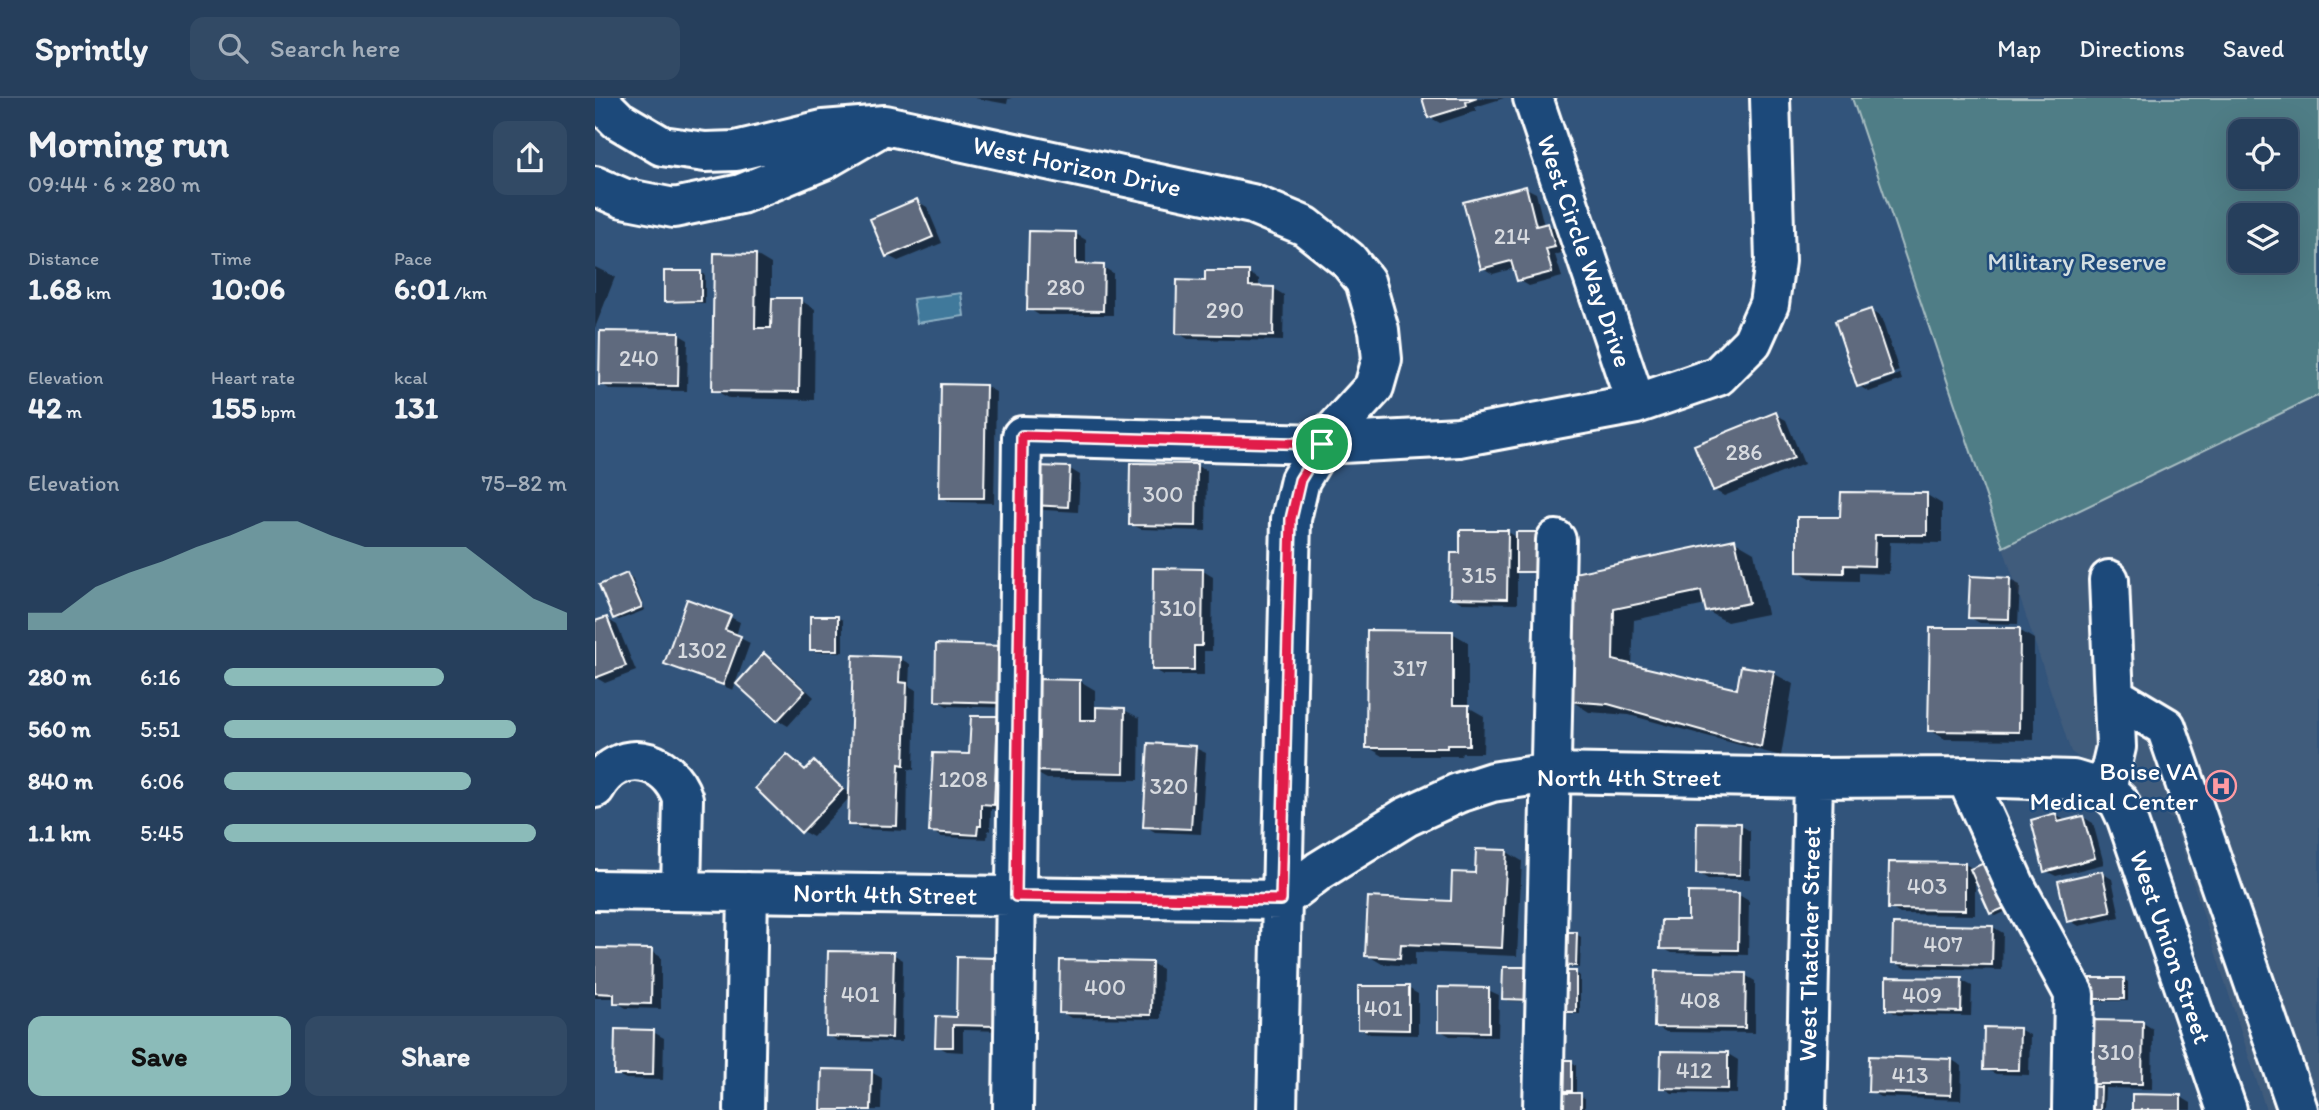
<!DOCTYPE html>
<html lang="en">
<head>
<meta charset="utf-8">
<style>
	:root { --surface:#263f5c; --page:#324a65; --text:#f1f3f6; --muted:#a4afbb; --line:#425872; --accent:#8bbbb9 }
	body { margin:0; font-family:Itim,sans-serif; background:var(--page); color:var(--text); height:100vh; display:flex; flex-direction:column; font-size:26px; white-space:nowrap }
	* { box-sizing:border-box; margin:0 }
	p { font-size:23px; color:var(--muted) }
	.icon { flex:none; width:38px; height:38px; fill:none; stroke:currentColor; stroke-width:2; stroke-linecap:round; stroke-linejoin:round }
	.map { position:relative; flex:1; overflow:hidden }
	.sheet { display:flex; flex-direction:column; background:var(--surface); width:595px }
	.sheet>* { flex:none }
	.tools { position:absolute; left:1633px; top:21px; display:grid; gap:14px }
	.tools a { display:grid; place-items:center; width:70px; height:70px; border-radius:14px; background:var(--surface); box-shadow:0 7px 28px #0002,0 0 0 2px var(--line); font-size:35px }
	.pin { position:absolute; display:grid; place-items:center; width:60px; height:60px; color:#fff; margin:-30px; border:4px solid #fff; border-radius:50%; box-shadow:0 2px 7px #0007 }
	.round { display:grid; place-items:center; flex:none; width:74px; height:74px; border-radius:14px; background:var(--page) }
	.headline { display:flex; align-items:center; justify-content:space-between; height:119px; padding:0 28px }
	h1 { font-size:38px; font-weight:800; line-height:52px }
	.stats { display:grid; grid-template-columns:repeat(3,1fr); gap:10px; height:119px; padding:7px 28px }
	.stats div { display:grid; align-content:center }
	.stats b { font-size:30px; font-weight:800 }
	.stats small { font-size:19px; font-weight:400 }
	.stats p { font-size:19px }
	.chart { height:196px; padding:14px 28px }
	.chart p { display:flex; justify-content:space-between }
	.chart svg { width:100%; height:126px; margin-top:7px; fill:var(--accent); opacity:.7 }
	.action { display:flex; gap:14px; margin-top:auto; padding:14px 28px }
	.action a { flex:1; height:80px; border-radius:14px; background:var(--accent); color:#111; font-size:28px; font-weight:800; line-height:80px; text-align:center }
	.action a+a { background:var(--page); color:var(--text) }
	ul { padding:0 28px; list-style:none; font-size:23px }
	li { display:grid; grid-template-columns:112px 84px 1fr; align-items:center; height:52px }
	li i { height:18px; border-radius:9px; background:var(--accent) }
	header { display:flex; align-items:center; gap:42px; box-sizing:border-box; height:98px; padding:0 35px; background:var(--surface); border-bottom:2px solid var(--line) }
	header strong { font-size:33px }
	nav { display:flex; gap:38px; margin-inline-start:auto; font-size:24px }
	.search { width:490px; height:63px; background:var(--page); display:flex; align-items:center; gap:18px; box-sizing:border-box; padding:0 24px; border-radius:14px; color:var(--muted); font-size:26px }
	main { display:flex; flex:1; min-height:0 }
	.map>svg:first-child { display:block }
	.built { fill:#405b7c }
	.green { fill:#507d86; stroke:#a8bec2; stroke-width:2; fill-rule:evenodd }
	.water { fill:#40799b; stroke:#8cafc3; stroke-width:2 }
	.shadow { fill:#0007 }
	.building { fill:#5f6b7e; stroke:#fff; stroke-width:2 }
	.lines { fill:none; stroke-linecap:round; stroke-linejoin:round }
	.minor-casing { stroke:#fff; stroke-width:44 }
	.minor { stroke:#1f4a7a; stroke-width:38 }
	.route-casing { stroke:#fff; stroke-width:14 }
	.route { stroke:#e11d48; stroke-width:9 }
	.labels { text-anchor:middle; stroke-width:5; stroke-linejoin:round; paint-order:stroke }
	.number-label { font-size:23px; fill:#d7dadf }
	.street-label { font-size:26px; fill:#fff; stroke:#1f4a7a }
	.park-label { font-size:26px; fill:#d3dee1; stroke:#1f4a7a }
	.poi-label { font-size:26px; fill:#fff; stroke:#1f4a7a; text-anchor:end }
</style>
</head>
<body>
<header>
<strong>Sprintly</strong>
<div class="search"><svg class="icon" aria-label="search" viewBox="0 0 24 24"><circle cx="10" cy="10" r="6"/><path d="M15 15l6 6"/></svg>Search here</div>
<nav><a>Map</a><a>Directions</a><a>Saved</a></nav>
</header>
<main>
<section class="sheet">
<div class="headline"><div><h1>Morning run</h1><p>09:44 · 6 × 280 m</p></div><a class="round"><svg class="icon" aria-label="share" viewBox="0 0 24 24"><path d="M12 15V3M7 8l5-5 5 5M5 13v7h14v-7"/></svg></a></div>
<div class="stats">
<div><p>Distance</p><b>1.68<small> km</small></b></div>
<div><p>Time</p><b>10:06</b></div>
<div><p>Pace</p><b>6:01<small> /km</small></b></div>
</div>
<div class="stats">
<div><p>Elevation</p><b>42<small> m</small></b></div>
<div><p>Heart rate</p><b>155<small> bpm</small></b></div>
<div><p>kcal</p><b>131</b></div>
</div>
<div class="chart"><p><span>Elevation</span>75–82 m</p>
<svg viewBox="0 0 160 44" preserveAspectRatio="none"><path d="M0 44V38L10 38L20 29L30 24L40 20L50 15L60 11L70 6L80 6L90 11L100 15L110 15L120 15L130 15L140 24L150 33L160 38V44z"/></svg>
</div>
<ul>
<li><b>280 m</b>6:16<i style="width:64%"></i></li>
<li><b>560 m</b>5:51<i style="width:85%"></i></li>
<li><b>840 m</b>6:06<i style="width:72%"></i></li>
<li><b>1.1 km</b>5:45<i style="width:91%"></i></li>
</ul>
<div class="action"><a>Save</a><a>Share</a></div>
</section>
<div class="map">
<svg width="1724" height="1012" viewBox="0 0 1724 1012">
	<rect width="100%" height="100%" fill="#32547b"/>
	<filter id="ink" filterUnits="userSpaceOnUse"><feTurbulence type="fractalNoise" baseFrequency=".0143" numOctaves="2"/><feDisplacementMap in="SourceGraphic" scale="14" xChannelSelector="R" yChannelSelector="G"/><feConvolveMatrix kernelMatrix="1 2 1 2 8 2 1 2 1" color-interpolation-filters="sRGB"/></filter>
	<g filter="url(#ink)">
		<path class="built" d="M1724,297V1012H1671L1578,722L1476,654L1408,449Z"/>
		<path class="green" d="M1257,0H1724V297L1408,449ZM1690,33V79H1645V33ZM1690,117V163H1645V117Z"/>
		<path class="water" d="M366,195L369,218L322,225L318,201Z"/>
		<path class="shadow" d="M379,0H417L413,1L412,6Z
			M829,0H909L880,9L881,13L845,25L834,19Z
			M931,90L941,95L949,128L953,127L963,132L969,154L960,157L967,179L934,188L924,182L920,170L898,176L888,170Z
			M322,103L332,109L347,145L303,163L293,158Z
			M481,136L491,142V168L508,169L518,175V217H444L434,211Z
			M161,157L176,166V202H205L220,211L219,302L134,300L119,292Z
			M0,169L20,179L0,230Z
			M105,175L110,177V205H75L70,203Z
			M654,175L664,181V190L679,191L689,197L688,243L593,241L583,235L612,185Z
			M1276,213L1286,219L1304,273L1269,285V289L1305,276L1307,282L1274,294L1264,288Z
			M83,236L93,242L92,293L16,292L6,286Z
			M390,288L401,294L399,405L356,404L346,399Z
			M1180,316L1191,322L1209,366L1129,398L1119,392Z
			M602,368L612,373L611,433L546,431L535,426Z
			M475,371L485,377L483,414L449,412L439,406Z
			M1332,397L1347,406V445L1295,444L1294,476L1264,475V483L1219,482L1203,473L1247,421Z
			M913,434L923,440L955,476L928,475L922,473V506L867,505L857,499L866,457Z
			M1140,443L1159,454L1172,516L1132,524L1112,513L1111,507L1039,522L1037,569L1143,593L1178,575L1198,586L1186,658L1034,617L994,614L975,602L980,476Z
			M608,473L618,479L617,553H609V577H569L558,571Z
			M32,477L37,480L50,512L24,522L19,520Z
			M1415,482L1425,487L1423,526L1385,525L1374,519Z
			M135,519L145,524L141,538L155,545L138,592L71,565Z
			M243,520L248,522V554H221L217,551Z
			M12,521L22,527L41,573L10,585L0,579V525Z
			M1424,532L1439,541V642L1350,641L1335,632Z
			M857,535L873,544V609L889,618L888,655H867L866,658H788L773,649Z
			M410,550L418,610L352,608L341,602Z
			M170,557L180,563L219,599L193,628L183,622Z
			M304,560L315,566L314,588L321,592L319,672L313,671L312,733L265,731L255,726V699L218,739L207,733L193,658L212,673L219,665L229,671L255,696Z
			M485,583L500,592V611L529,612L545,620L544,682L452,681L436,672Z
			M402,620L413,626L409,712L396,711L395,733L393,732L392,741L346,739L336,733L375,658Z
			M600,650L611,655L606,736L560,734L550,728Z
			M1461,717L1471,723L1488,719L1498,725L1509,766L1461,778L1451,773Z
			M1145,727L1155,733V781H1113L1103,775Z
			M912,754L927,763L922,858L820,854V868L787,866L772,857L857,805L881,777Z
			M1370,766L1378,771L1418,810L1401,818L1396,815L1380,777V817L1305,816L1295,810Z
			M1507,775L1517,781L1525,819L1484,828L1474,822Z
			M1144,797L1154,803L1153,857L1077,855L1067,850L1095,824Z
			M1398,829L1408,835L1407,872L1309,870L1299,864Z
			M981,836L986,839L985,870L965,869Z
			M0,852L56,853L66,859V911L31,910L21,904V900H0Z
			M298,856L308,862L307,944L243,943L233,937Z
			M364,861L410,933L368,932V954L352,953L342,948V920L363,921Z
			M556,865L567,871L566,921L476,920L466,914Z
			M910,871L943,904L914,903L909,900Z
			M981,875L985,878V916L964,915Z
			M1150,877L1160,883V935L1071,934L1061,928Z
			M1528,881L1533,884V903H1494Z
			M1366,882L1377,888L1376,918L1303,917L1292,911Z
			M813,890L823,896V937L775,936L764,930Z
			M893,892L904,897L903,939L855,938L844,932Z
			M1548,925L1558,931L1557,991L1510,990L1509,1012H1487L1488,990H1507L1496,985Z
			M1424,931L1435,937L1434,977L1401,976L1390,971Z
			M58,934L69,940L68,982L31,981L21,976Z
			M1133,956L1143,962L1142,996L1077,995L1067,989Z
			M1357,962L1367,968L1366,1002L1285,999L1275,993Z
			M977,964L981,967V997L990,1000V1012H958Z
			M276,974L287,980L286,1012H228Z
			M1586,999L1596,1005V1012H1538Z"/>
		<path class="building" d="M827,0H882L871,4L872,8L833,20Z
			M931,88L941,128L953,125L960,149L951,151L957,174L922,183L916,163L886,171L868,104Z
			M322,101L338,139L291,159L275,121Z
			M434,133L481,134V166L509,167L508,213L432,212Z
			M119,155L161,156L160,230H176L177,200H206L204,294L117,293Z
			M69,173H106V203L69,204Z
			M610,173H654V188L679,189L678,238L581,236L582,182L610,183Z
			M1276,211L1298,277L1262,289L1240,223Z
			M5,233L84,234L83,288L4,287Z
			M346,286L391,287L389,400H344Z
			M1181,314L1199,360L1118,393L1099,347Z
			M535,365L602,366L601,428L534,427Z
			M439,368L475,369L473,409L437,407Z
			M1246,394L1332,395V437H1280L1279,468L1249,467V475L1202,474V419H1245Z
			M865,432H913L912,501L855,500L856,455H865Z
			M921,434H951V474H921Z
			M1140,441L1154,505L1111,514L1106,493L1019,511L1018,562L1142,591L1146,568L1179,573L1166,649L1013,606L973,603L979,475Z
			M558,470L608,471L607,548H599V572H557Z
			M32,475L47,509L18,521L4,487Z
			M1375,478L1415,480L1414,521L1373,520Z
			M92,501L136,517L130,532L146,538L128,587L69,566Z
			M215,518H243V552H215Z
			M12,519L31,568L0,580V523Z
			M1335,530H1425L1424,634L1333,633Z
			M772,532L858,533V607H874V647H852V650H771Z
			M341,546L410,548L408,605L340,603Z
			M169,555L210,593L182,623L141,586Z
			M258,557L305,559L304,584L312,585L309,667L304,666L302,728L253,727Z
			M441,581L485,582V622H501V609L530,610L529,675L435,673Z
			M376,618H403L399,707L386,706V728H383L382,737L334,734L338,655L374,656Z
			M553,645L601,648L596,731L548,729Z
			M192,656L210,672L219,663L248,691L206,735L160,690Z
			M1461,715L1463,724L1488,718L1500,760L1449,774L1436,722Z
			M1102,724L1146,725L1145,777L1101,776Z
			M881,751L912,752L907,850L806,846L805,860L770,858L773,799L856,803L857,774L880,775Z
			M1394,763L1414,808L1395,816L1375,771Z
			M1294,764L1370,765V812L1293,811Z
			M1507,773L1516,814L1472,824L1463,783Z
			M1093,794L1144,795L1143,852L1065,851L1066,822H1093Z
			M1298,826L1398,828L1397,867L1297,865Z
			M960,834H982L981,868L959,867Z
			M0,850L57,851L56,906L19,905V896L0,895Z
			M233,853L299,854L297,940L231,938Z
			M362,859L402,860L400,928L358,927V949H340L341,918L361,919Z
			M465,862L557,864L556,917L464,915Z
			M908,869H940L939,902L907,901Z
			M957,873H981V914H958Z
			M1060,873L1151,875L1150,930L1059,929Z
			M1291,879L1367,880L1366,914L1291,912Z
			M1488,880H1529V901H1488Z
			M763,888H814V932L763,931Z
			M843,889L894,890V934L843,933Z
			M1495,922L1548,923L1547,986H1494Z
			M1389,929L1425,930L1424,972H1388Z
			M20,931L59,932L58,977H19Z
			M1066,953L1133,954V991L1065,990Z
			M1274,958L1357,961L1356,997L1273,994Z
			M956,962H977V993H955Z
			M227,971L277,972L276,1012H226Z
			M1487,988L1506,989L1505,1012H1486Z
			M956,995H986V1012H957Z
			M1537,996L1586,997V1012H1537Z"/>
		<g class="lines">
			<g class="minor-casing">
				<path id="minor" d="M1,0L23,22L67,48L110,54L141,53L228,32L290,27L657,106L710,128L753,162L770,183L784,232L787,261L779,289L727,346L705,382L696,421L682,1012
					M938,0L1041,306
					M0,88L28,100L79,110L146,96L229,62L279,33
					M1519,598L1571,629L1703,1012
					M1371,679L1421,789L1479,896L1477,1012
					M0,690C23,648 74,658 88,701L86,793
					M1511,692L1521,649L1514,482
					M0,792L686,802L724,773L811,719L863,695L897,684L955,675L1218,680L1371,679L1478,682L1511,692L1524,704L1532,721L1632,1012
					M149,1012L153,794
					M418,1012L427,338L727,346L864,339L1041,306L1123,278L1157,244L1174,206L1180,163L1175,0
					M948,1012L961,442
					M1211,1012L1218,680"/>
			</g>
			<use href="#minor" class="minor"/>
		</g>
	</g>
	<g class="lines" filter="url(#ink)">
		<g class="route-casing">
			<path id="route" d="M427,338L727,346L705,382L696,421L686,802L421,798Z"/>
		</g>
		<use href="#route" class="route"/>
	</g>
	<defs>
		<g id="hospital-ring" transform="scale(1.575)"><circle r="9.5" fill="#1f4a7a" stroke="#ff9aa2" stroke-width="1.5"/><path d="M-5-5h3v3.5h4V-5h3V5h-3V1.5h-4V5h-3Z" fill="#ff9aa2"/></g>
	</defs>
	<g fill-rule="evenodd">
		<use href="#hospital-ring" x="1626" y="688"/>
	</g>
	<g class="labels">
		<g class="number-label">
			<text x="917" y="146">214</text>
			<text x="471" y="197">280</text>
			<text x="630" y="220">290</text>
			<text x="44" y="268">240</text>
			<text x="1149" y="362">286</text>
			<text x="568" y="404">300</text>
			<text x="884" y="485">315</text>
			<text x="583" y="518">310</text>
			<text x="107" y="560">1302</text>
			<text x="815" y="578">317</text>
			<text x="368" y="689">1208</text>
			<text x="574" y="696">320</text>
			<text x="1332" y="796">403</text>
			<text x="1348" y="854">407</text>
			<text x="510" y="897">400</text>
			<text x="265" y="904">401</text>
			<text x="1327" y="905">409</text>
			<text x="1105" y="910">408</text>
			<text x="788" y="918">401</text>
			<text x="1521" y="962">310</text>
			<text x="1099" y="980">412</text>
			<text x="1315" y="985">413</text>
		</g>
		<g class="street-label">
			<text transform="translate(482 68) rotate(12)" y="9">West Horizon Drive</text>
			<text transform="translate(990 153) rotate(71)" y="9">West Circle Way Drive</text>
			<text x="1034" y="688">North 4th Street</text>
			<text transform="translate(290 796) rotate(1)" y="9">North 4th Street</text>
			<text transform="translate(1214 846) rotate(-89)" y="9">West Thatcher Street</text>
			<text transform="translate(1576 849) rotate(71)" y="9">West Union Street</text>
		</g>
		<g class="park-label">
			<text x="1482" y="172">Military Reserve</text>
		</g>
		<g class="poi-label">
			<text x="1603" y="682">Boise VA<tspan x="1603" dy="30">Medical Center</tspan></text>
		</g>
	</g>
</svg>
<div class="tools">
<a><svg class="icon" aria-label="locate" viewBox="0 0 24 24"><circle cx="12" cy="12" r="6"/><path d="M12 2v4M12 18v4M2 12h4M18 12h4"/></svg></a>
<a><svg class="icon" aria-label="layers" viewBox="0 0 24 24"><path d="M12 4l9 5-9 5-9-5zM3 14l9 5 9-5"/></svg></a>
</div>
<div class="pin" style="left:727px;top:346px;background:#1e9e55"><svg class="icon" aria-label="arrive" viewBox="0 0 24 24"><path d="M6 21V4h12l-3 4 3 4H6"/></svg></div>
</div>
</main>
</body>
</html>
